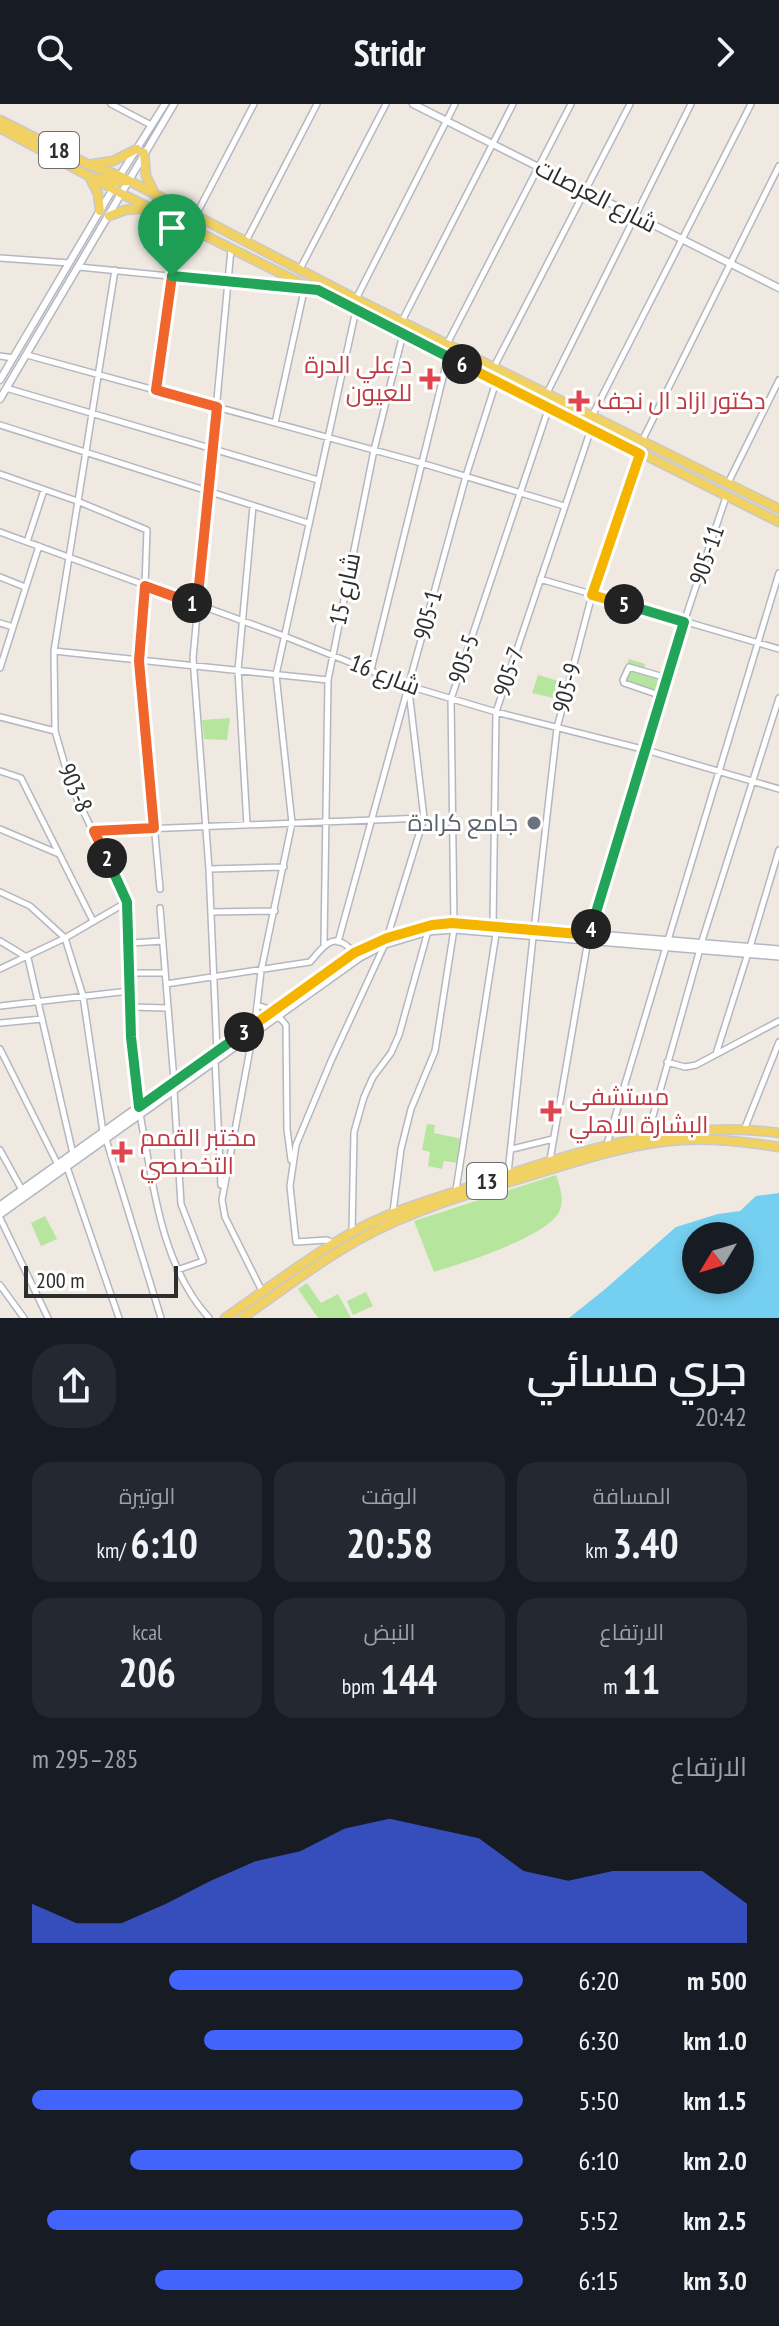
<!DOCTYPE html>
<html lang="ar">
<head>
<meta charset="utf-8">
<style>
	:root { --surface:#171b24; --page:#242831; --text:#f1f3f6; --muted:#9ea1a6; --accent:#4264fb }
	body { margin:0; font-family:"PT Sans Narrow",Cairo,sans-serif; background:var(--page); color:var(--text); direction:rtl; height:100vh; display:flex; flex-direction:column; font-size:30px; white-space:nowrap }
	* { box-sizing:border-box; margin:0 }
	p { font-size:26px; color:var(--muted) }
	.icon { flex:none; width:44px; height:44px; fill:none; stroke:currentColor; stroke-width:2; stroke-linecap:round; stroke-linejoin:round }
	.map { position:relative; height:1214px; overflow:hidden; direction:ltr }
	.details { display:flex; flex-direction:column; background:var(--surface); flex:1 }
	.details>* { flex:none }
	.needle { width:52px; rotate:232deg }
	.buttons { position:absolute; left:682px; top:1118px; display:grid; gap:16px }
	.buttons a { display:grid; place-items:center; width:72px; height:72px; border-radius:50%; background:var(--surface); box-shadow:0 4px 12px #0003; font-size:40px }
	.scale { position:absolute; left:24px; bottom:20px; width:154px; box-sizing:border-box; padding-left:8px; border:4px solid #2e2e2e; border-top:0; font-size:22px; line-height:28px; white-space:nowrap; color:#2e2e2e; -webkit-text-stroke:6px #fff; paint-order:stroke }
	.pin { position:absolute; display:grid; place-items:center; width:68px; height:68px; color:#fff; margin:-82px -34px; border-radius:50% 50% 50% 0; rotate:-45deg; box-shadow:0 0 8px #0007 }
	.pin .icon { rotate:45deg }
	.km { position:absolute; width:40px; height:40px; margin:-20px; border-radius:50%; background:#222; color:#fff; font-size:22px; line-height:40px; text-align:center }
	.round { display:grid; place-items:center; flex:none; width:84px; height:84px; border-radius:32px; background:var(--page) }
	.summary { display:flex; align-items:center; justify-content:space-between; height:136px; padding:0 32px }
	h1 { font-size:44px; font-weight:600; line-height:60px }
	.metrics { display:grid; grid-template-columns:repeat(3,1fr); gap:12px; height:136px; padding:8px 32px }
	.metrics div { display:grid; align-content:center; border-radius:20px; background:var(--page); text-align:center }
	.metrics b { font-size:40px; font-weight:600 }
	.metrics small { font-size:22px; font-weight:400 }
	.metrics p { font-size:22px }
	.chart { height:224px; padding:16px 32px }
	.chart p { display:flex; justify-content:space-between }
	.chart svg { width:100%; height:144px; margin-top:8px; fill:var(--accent); opacity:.7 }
	ul { padding:0 32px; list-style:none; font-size:26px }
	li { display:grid; grid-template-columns:128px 96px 1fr; align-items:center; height:60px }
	li i { height:20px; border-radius:10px; background:var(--accent) }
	header { display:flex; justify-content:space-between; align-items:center; height:104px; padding:0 32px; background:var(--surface); font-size:36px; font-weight:600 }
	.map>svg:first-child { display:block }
	.green { fill:#b6e59e }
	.water { fill:#75cff0; fill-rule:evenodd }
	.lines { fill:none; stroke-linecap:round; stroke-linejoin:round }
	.minor-casing { stroke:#b4b7c1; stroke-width:8 }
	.tertiary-casing { stroke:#b4b7c1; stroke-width:9 }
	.secondary-casing { stroke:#b4b7c1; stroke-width:10 }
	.primary-casing { stroke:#c9c9c9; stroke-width:11 }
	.minor { stroke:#fff; stroke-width:5 }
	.tertiary { stroke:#fff; stroke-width:6 }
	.secondary { stroke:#fff; stroke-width:7 }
	.primary { stroke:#f2d163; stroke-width:8 }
	.split-1-casing { stroke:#fff; stroke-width:16 }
	.split-2-casing { stroke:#fff; stroke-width:16 }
	.split-3-casing { stroke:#fff; stroke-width:16 }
	.split-4-casing { stroke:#fff; stroke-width:16 }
	.split-5-casing { stroke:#fff; stroke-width:16 }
	.split-6-casing { stroke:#fff; stroke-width:16 }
	.split-7-casing { stroke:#fff; stroke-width:16 }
	.split-1 { stroke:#f0652b; stroke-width:10 }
	.split-2 { stroke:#f0652b; stroke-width:10 }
	.split-3 { stroke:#22a559; stroke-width:10 }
	.split-4 { stroke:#f5b400; stroke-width:10 }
	.split-5 { stroke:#22a559; stroke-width:10 }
	.split-6 { stroke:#f5b400; stroke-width:10 }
	.split-7 { stroke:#22a559; stroke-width:10 }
	.health-dot { fill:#e0444e; stroke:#fff; stroke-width:3 }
	.worship-dot { fill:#6b7280; stroke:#fff; stroke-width:3 }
	.labels { text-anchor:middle; stroke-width:6; stroke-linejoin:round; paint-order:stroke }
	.shield { fill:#fff; stroke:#6d6d6d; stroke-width:2 }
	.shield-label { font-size:22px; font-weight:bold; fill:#2e2e2e }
	.street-label { font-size:24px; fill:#2e2e2e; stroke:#fff }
	.health-label { font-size:24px; fill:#be3a42; stroke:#fff; text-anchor:start }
	.worship-label { font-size:24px; fill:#5b616d; stroke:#fff; text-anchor:end }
</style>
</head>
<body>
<header><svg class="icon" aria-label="forward" viewBox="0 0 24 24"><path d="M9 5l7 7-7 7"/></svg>Stridr<svg class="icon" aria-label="search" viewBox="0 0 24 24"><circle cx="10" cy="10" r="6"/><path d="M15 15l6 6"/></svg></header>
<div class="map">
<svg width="779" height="1214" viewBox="0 0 779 1214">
	<rect width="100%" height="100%" fill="#efe9e1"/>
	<path class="green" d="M629,555L645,560L644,565L663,572L656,593L620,581Z
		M538,571L562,578L558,595L532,589Z
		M230,614L227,636L204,635L202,616Z
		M427,1020L435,1021L434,1029L462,1035L458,1059L444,1057L442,1065L428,1062L430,1048L422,1046Z
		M556,1071C560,1083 565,1096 559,1108C545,1134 462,1159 434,1168L414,1117Z
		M45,1112L57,1135L41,1142L31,1119Z
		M307,1179L321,1199L338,1190L351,1214H318L298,1185Z
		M366,1188L373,1202L353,1211L347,1197Z"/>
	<path class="water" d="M779,1089V1214H569L604,1186L676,1123L718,1110L740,1107L756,1092ZM696,1132H740V1176H696Z"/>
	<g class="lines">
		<g class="minor-casing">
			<path id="minor" d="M111,0L151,21
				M196,111L254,0
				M246,137L317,0
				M0,154L69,159
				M79,163L309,186
				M300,165L386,0
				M115,166L54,547L55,627L71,682L127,798L131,839V933L139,1002
				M356,195L455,0
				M402,217L513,0
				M447,240L571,0
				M27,251L421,359L564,402
				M0,252L13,254
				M494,263L630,0
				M6,284L318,376
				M156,286L172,172
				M547,289L691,0
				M592,312L751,0
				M275,319L304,187
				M0,321L308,419
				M642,337L779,62
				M0,370L77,397L147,426L145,482L139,557L160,785
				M728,379L779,276
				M0,428L284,532L409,582L496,608L646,646L779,685
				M27,438L44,386
				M0,473L25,483
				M540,475L779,545
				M0,519L13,523
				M54,547L328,576
				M0,564L39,442
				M371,566L448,253
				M662,592L624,579L623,576L629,563L667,574
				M0,613L55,627
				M0,667L21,674L93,817
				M247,721L238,566L253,402
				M0,725L59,750
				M94,727L424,714
				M209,765L284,763
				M0,788L30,802L65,834L83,892L103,1028
				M160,804L174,977
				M211,808L275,807
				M454,820L451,595L549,303
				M493,822L496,608L591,325
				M534,826L557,624L592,491L640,350
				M590,830L684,518L726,393
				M387,834L424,714L409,587
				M668,836L779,469
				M0,837L28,854L73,1050
				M338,838L466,372L496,278
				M131,839L163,837
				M324,840L328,576L374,346L403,230
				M701,840L779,594
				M750,843L779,746
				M0,865L65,834L127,798
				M131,869H165
				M166,880L310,858C324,842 334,825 354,849
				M257,901L269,905L276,904
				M0,902L129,887
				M130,903L167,904
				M274,913L281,915L286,921L287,1025L291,1056
				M0,919L42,915
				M255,919L261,867L292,719L276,571L356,206
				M253,929L222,1096L225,1113L262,1187
				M0,945L58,1061
				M217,947L209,765L193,554L231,145
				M716,950L748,849
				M215,956L221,1081
				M667,958L685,963L696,961L779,917
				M174,987L181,1100L203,1157L177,1166
				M140,1010C153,1079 160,1160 209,1214
				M744,1026L779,938
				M647,1033L700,845
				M106,1035L161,1214
				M607,1040L666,843
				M512,1045L553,1035
				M0,1046L22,1086
				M550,1056L588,836
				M67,1063L119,1214
				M508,1069L533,833
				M456,1086L496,830
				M393,1108L401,1045L411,1005L435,947L454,825
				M0,1114L48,1214
				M352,1128L354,1028L364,993L373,973L391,949L399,931L428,827
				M334,1140L327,1136L296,1138L290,1082L296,1041L331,957L385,840
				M0,1181L24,1214"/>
		</g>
		<g class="tertiary-casing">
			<path id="tertiary" d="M413,0L779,184
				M119,73L165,0
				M0,276L114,83
				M0,295L174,0"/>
		</g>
		<g class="secondary-casing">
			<path id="secondary" d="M0,1102L354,849C382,833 419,820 452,819L779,846
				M0,1110L360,853L385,840L428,827L454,825L779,852"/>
		</g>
		<g class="primary-casing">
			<path id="primary" d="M0,16L87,60L120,72L356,195L779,405
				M0,24L122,90L779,418
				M144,49L146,72L156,92
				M93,60L113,57L137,45
				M90,74L98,90L100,107
				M99,74L115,78L129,77
				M109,112L125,106L147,104
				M225,1214C266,1186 307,1154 351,1129C390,1107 433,1095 476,1081C573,1049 675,1014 779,1029
				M242,1214C280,1188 318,1158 358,1136C411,1106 471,1089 529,1072C578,1057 630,1039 682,1036C714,1034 747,1038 779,1043"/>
		</g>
		<use href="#minor" class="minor"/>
		<use href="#tertiary" class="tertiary"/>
		<use href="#secondary" class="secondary"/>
		<use href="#primary" class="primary"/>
	</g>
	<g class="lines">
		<g class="split-1-casing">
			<path id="split-1" d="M172,172L156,286L217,303L197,501L192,499"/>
		</g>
		<g class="split-2-casing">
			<path id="split-2" d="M107,754L94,727L154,724L139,557L145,482L192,499"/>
		</g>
		<g class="split-3-casing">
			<path id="split-3" d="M107,754L127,798L131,933L139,1003L244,928"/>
		</g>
		<g class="split-4-casing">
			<path id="split-4" d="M244,928L354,849L387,834L432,821L452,819L590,831L591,825"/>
		</g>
		<g class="split-5-casing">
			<path id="split-5" d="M591,825L684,518L624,500"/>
		</g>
		<g class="split-6-casing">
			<path id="split-6" d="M462,260L640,350L592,491L624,500"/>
		</g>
		<g class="split-7-casing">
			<path id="split-7" d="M172,172L318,186L462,260"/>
		</g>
		<use href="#split-1" class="split-1"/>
		<use href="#split-2" class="split-2"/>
		<use href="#split-3" class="split-3"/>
		<use href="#split-4" class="split-4"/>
		<use href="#split-5" class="split-5"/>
		<use href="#split-6" class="split-6"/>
		<use href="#split-7" class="split-7"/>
	</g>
	<g class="health-dot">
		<path d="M426 263h8v8h8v8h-8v8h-8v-8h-8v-8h8z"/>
		<path d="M575 285h8v8h8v8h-8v8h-8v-8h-8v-8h8z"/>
		<path d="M547 995h8v8h8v8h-8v8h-8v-8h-8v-8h8z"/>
		<path d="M118 1036h8v8h8v8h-8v8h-8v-8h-8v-8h8z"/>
	</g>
	<circle class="worship-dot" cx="534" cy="719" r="8"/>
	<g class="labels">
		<g class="shield">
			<rect x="39" y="28" width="40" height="36" rx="6"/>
			<rect x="467" y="1059" width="40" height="36" rx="6"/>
		</g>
		<g class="shield-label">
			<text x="59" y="54">18</text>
			<text x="487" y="1085">13</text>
		</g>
		<g class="street-label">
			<text transform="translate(596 92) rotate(27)" y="8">شارع العرصات</text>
			<text transform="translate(707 451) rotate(-71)" y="8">905-11</text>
			<text transform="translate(345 485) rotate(-78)" y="8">شارع 15</text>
			<text transform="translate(428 511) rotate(-75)" y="8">905-1</text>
			<text transform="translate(464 555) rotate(-72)" y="8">905-5</text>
			<text transform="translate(509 568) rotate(-71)" y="8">905-7</text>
			<text transform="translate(385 571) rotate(21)" y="8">شارع 16</text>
			<text transform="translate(567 584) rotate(-75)" y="8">905-9</text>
			<text transform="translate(75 684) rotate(66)" y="8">903-8</text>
		</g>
		<g class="health-label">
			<text x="412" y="269" text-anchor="end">د علي الدرة<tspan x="412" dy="28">للعيون</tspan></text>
			<text x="597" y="305">دكتور ازاد ال نجف</text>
			<text x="569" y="1001">مستشفى<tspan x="569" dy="28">البشارة الاهلي</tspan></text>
			<text x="140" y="1042">مختبر القمم<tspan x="140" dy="28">التخصصي</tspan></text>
		</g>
		<g class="worship-label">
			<text x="518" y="727">جامع كرادة</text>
		</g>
	</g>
</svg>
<div class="buttons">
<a><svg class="needle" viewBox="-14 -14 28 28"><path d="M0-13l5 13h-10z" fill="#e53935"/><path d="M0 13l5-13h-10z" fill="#9ea1a6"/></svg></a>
</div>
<div class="scale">200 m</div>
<div class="pin" style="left:172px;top:172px;background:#1e9e55"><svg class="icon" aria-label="arrive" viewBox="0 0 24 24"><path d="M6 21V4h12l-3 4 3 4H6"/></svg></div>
<b class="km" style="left:192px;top:499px">1</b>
<b class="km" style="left:107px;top:754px">2</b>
<b class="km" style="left:244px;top:928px">3</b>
<b class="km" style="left:591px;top:825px">4</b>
<b class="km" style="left:624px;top:500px">5</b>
<b class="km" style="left:462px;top:260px">6</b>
</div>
<section class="details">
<div class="summary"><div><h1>جري مسائي</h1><p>20:42</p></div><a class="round"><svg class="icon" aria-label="share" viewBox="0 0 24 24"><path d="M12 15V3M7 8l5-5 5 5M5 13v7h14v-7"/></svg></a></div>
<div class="metrics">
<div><p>المسافة</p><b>3.40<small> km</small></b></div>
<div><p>الوقت</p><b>20:58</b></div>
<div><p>الوتيرة</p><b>6:10<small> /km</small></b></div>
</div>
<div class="metrics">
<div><p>الارتفاع</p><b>11<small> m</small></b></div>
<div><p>النبض</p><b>144<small> bpm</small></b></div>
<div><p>kcal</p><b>206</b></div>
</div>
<div class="chart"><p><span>الارتفاع</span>285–295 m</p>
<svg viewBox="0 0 160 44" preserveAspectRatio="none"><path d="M0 44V32L10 38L20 38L30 32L40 25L50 19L60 16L70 9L80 6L90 9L100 12L110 22L120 25L130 22L140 22L150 22L160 32V44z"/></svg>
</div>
<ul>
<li><b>500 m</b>6:20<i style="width:72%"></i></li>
<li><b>1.0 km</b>6:30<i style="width:65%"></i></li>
<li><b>1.5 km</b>5:50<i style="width:100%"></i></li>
<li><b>2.0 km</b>6:10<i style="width:80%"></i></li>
<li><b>2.5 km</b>5:52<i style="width:97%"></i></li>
<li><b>3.0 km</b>6:15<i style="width:75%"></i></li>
</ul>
</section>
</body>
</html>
